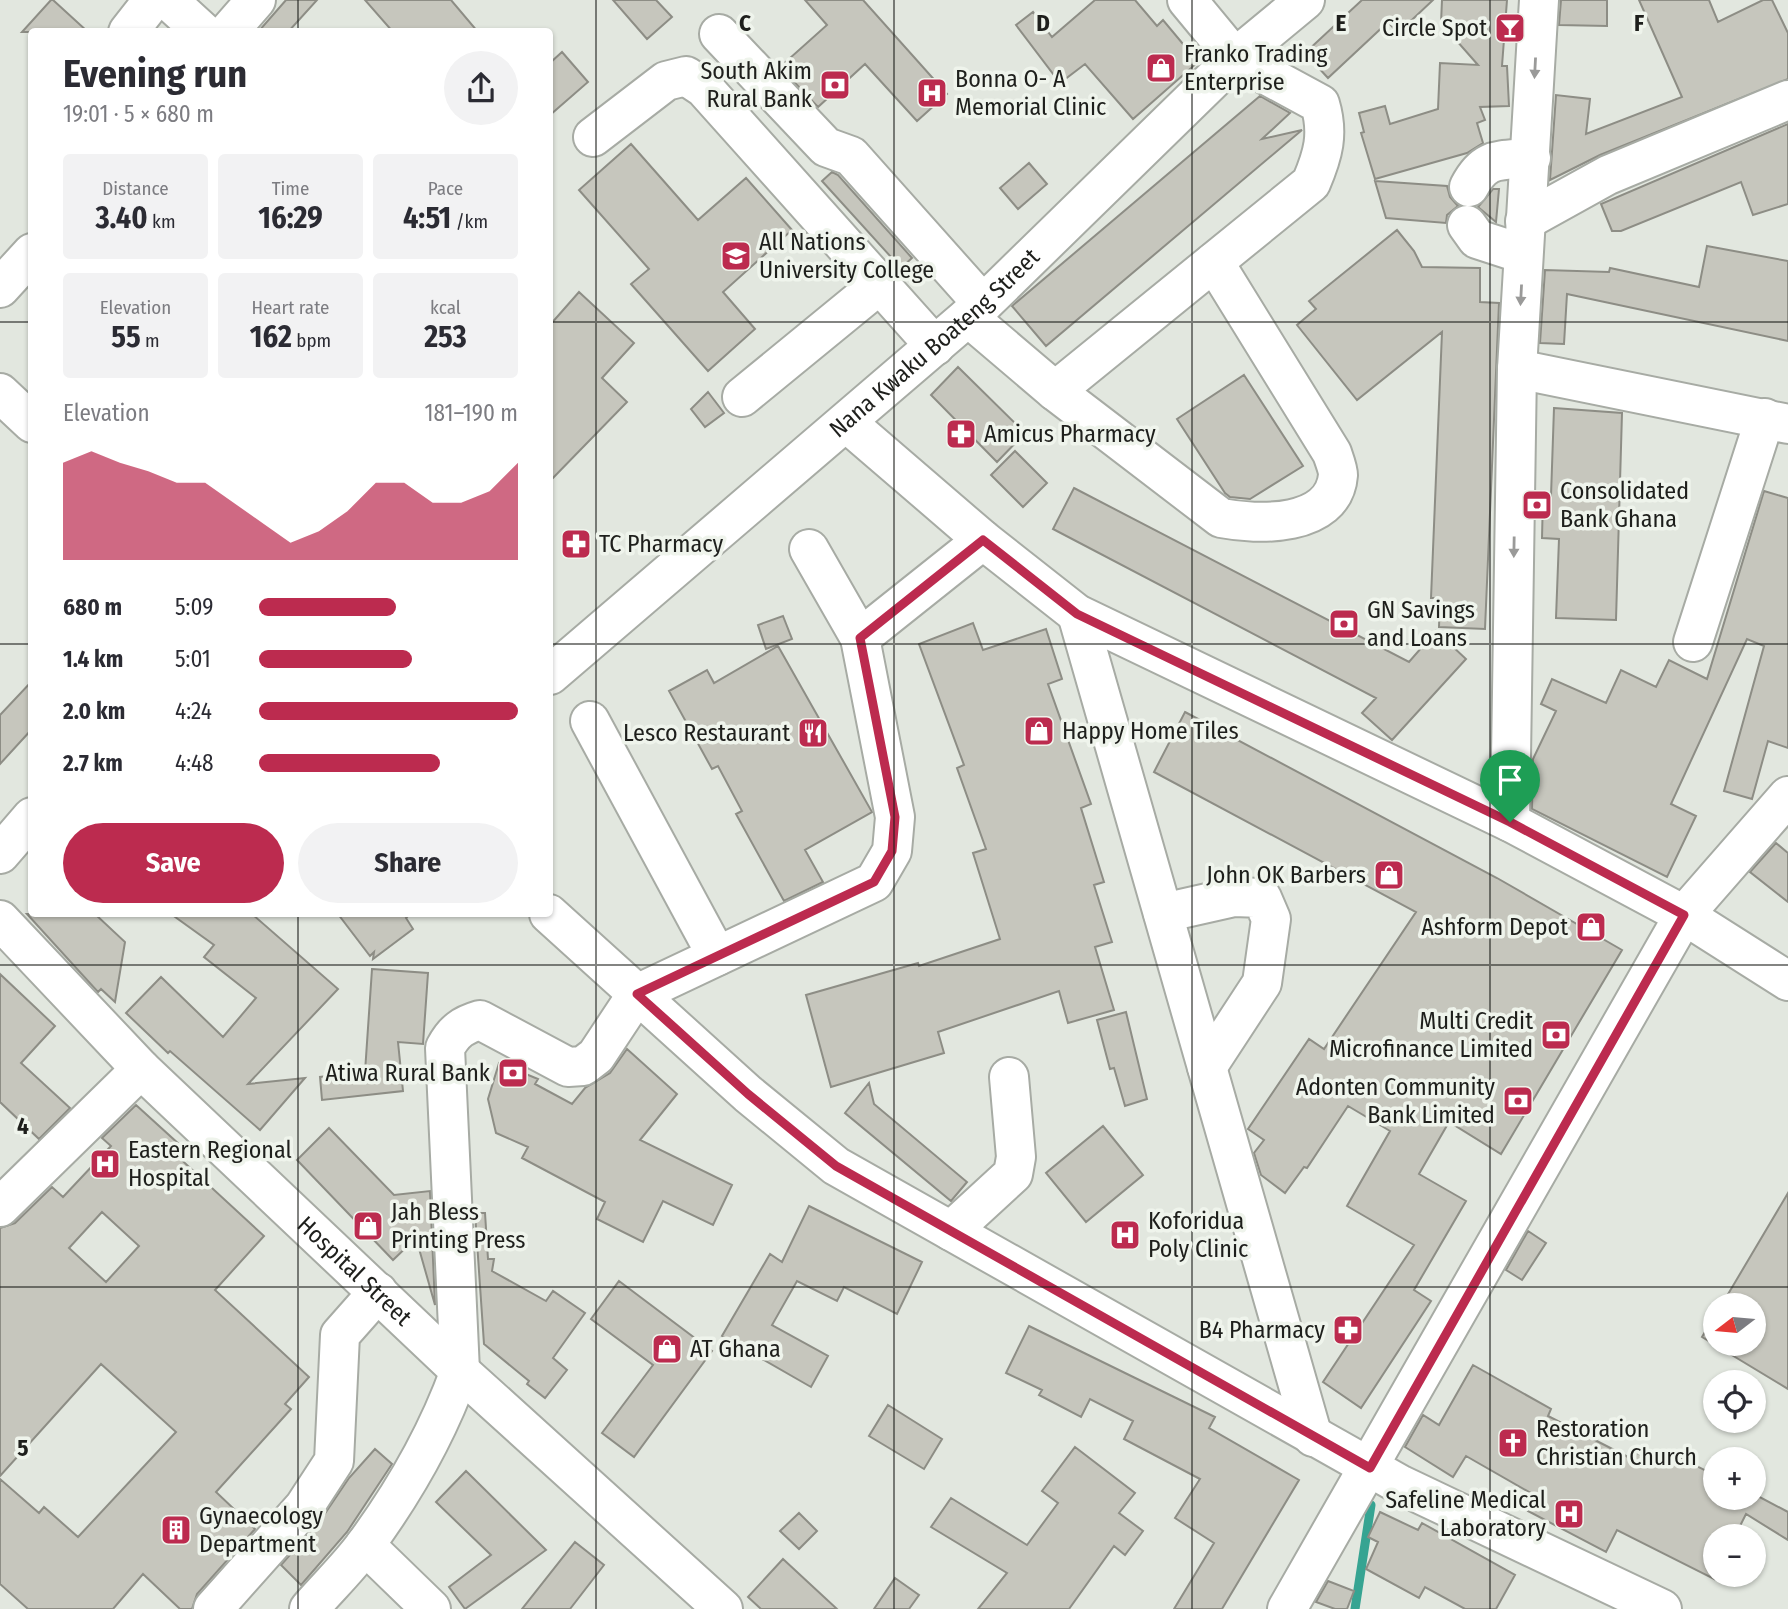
<!DOCTYPE html>
<html lang="en">
<head>
<meta charset="utf-8">
<style>
	:root { --surface:#fff; --page:#f2f2f3; --text:#2b2b33; --muted:#7c7c81; --accent:#bc2b4f }
	body { margin:0; font-family:"Fira Sans Condensed",sans-serif; background:var(--page); color:var(--text); height:100vh; display:flex; flex-direction:column; font-size:26px; white-space:nowrap }
	* { box-sizing:border-box; margin:0 }
	p { font-size:23px; color:var(--muted) }
	.icon { flex:none; width:38px; height:38px; fill:none; stroke:currentColor; stroke-width:2; stroke-linecap:round; stroke-linejoin:round }
	.map { position:relative; flex:1; overflow:hidden }
	.drawer { position:absolute; left:28px; top:28px; width:525px; height:889px; display:flex; flex-direction:column; background:var(--surface); border-radius:7px; box-shadow:0 2px 5px #0004 }
	.drawer>* { flex:none }
	.needle { width:46px; rotate:254deg }
	.buttons { position:absolute; left:1703px; top:1293px; display:grid; gap:14px }
	.buttons a { display:grid; place-items:center; width:63px; height:63px; border-radius:50%; background:var(--surface); box-shadow:0 2px 5px #0004; font-size:35px }
	.pin { position:absolute; display:grid; place-items:center; width:60px; height:60px; color:#fff; margin:-72px -30px; border-radius:50% 50% 50% 0; rotate:-45deg; box-shadow:0 0 7px #0007 }
	.pin .icon { rotate:45deg }
	.round { display:grid; place-items:center; flex:none; width:74px; height:74px; border-radius:37px; background:var(--page) }
	.head { display:flex; align-items:center; justify-content:space-between; height:119px; padding:0 35px }
	h1 { font-size:38px; font-weight:700; line-height:52px }
	.figures { display:grid; grid-template-columns:repeat(3,1fr); gap:10px; height:119px; padding:7px 35px }
	.figures div { display:grid; align-content:center; border-radius:7px; background:var(--page); text-align:center }
	.figures b { font-size:30px; font-weight:700 }
	.figures small { font-size:19px; font-weight:400 }
	.figures p { font-size:19px }
	.chart { height:196px; padding:14px 35px }
	.chart p { display:flex; justify-content:space-between }
	.chart svg { width:100%; height:126px; margin-top:7px; fill:var(--accent); opacity:.7 }
	.button { display:flex; gap:14px; margin-top:auto; padding:14px 35px }
	.button a { flex:1; height:80px; border-radius:42px; background:var(--accent); color:#fff; font-size:28px; font-weight:700; line-height:80px; text-align:center }
	.button a+a { background:var(--page); color:var(--text) }
	ul { padding:0 35px; list-style:none; font-size:23px }
	li { display:grid; grid-template-columns:112px 84px 1fr; align-items:center; height:52px }
	li i { height:18px; border-radius:9px; background:var(--accent) }
	.map>svg:first-child { display:block }
	.lines { fill:none; stroke-linecap:round; stroke-linejoin:round }
	.stream { stroke:#36a492; stroke-width:9 }
	.building { fill:#c6c6bd; stroke:#8d8d85; stroke-width:2; fill-rule:evenodd }
	.minor-casing { stroke:#a7aba4; stroke-width:42 }
	.major-casing { stroke:#a7aba4; stroke-width:42 }
	.minor { stroke:#fff; stroke-width:38 }
	.major { stroke:#fff; stroke-width:38 }
	.oneway { fill:#9a9a99 }
	.route-casing { stroke:#fff; stroke-width:14 }
	.route { stroke:#bc2b4f; stroke-width:9 }
	.grid { fill:none; stroke:#1e1f1c; stroke-width:2; stroke-opacity:0.55 }
	.labels { text-anchor:middle; stroke-width:7; stroke-linejoin:round; paint-order:stroke }
	.poi-label { font-size:24px; fill:#1e1f1c; stroke:#eff4ec; text-anchor:start }
	.street-label { font-size:24px; fill:#1e1f1c; stroke:#eff4ec }
	.grid-label { font-size:23px; text-anchor:middle; font-weight:bold; fill:#1e1f1c; stroke:#eff4ec; stroke-width:7; stroke-linejoin:round; paint-order:stroke }
</style>
</head>
<body>
<div class="map">
<svg width="1788" height="1609" viewBox="0 0 1788 1609">
	<rect width="100%" height="100%" fill="#e2e7df"/>
	<g class="lines">
		<path class="stream" d="M1355,1609L1371,1505"/>
	</g>
	<path class="building" d="M51,0H53L88,32H22Z
		M286,0H317L288,32H258Z
		M365,0H451L478,32H393Z
		M613,0H656L672,17L647,39Z
		M805,0H863L947,94L917,121L865,64L818,107L780,67L827,25Z
		M1095,0H1135L1157,26L1163,20L1198,62L1133,119L1085,64L1060,83L1016,25L1033,12L1052,37Z
		M1362,0H1433L1398,33L1388,22L1328,78L1305,53Z
		M1442,0H1507L1502,66H1507L1509,106L1480,107L1485,120L1477,123L1483,143L1467,153L1375,179L1361,133L1364,132L1359,113L1385,106L1390,124L1438,109L1440,63L1478,65L1441,23Z
		M1561,0H1607V26L1559,25Z
		M1639,0H1709L1718,22L1763,0H1772L1788,33V79L1600,155L1550,180L1556,95L1590,99L1586,134L1682,97Z
		M562,52L588,82L550,115V63Z
		M1260,96L1290,113L1262,139L1302,130L1046,346L1012,306Z
		M1788,124V204L1753,215L1741,182L1621,231H1612L1601,204Z
		M631,144L698,220L746,178L792,230L723,292L755,329L708,371L631,284L649,269L579,190Z
		M1029,163L1047,184L1018,209L1000,188Z
		M832,172L838,175L912,258L901,268L822,181Z
		M1375,181L1447,186L1450,197L1458,206L1447,215L1446,223L1386,218Z
		M1493,189H1499L1496,222L1478,207Z
		M1397,230L1414,251L1422,267L1480,268V302L1499,303L1485,629L1439,627L1440,598H1431L1442,332L1357,400L1297,325L1316,309L1309,301Z
		M1707,246L1788,261V341L1567,294L1564,344L1540,343L1545,270L1609,272L1610,268L1699,287Z
		M579,292L634,343L602,378L627,402L550,481V325Z
		M958,367L1025,433L997,462L931,395Z
		M1244,375L1303,466L1250,499L1230,497L1225,493L1177,419Z
		M708,392L724,413L705,427L691,409Z
		M1554,408L1622,413L1616,620L1556,618L1559,539L1542,538L1543,496H1551Z
		M1015,451L1047,483L1023,507L991,475Z
		M1074,488L1409,662L1436,631L1466,659L1392,740L1362,713L1376,698L1053,529Z
		M1764,491L1788,498V748L1768,741L1752,799L1724,791L1764,646L1747,639L1671,804L1696,816L1667,877L1532,809L1533,759L1556,711L1541,704L1552,679L1606,703L1621,670L1656,687L1669,660L1707,679Z
		M783,616L792,639L766,649L758,625Z
		M973,623L983,650L1046,629L1062,679L1048,684L1091,804L1081,808L1104,882L1094,885L1112,942L1095,947L1114,1010L1068,1023L1059,991L938,1032L944,1053L831,1087L806,995L918,963L919,966L1000,939L973,853L986,849L957,768L964,765L919,644Z
		M778,646L872,812L805,850L823,882L784,901L736,814L742,811L718,766L712,769L669,691L707,670L714,683Z
		M32,681V729L0,764V715Z
		M1185,712L1497,878L1622,950L1501,1154L1449,1122L1419,1174L1466,1201L1414,1290L1431,1301L1361,1408L1323,1382L1414,1245L1347,1206L1390,1131L1348,1106L1307,1168L1304,1167L1285,1193L1261,1175L1254,1153L1264,1140L1248,1129L1309,1039L1324,1049L1416,912L1154,772Z
		M1776,843L1788,853V902L1750,872Z
		M27,914H95L125,942L115,1002L101,989L98,992Z
		M171,914H252L338,989L248,1084L305,1078L260,1130L170,1051L168,1053L126,1013L161,977L223,1037L256,998L204,957L214,945Z
		M338,914H410L406,918L413,929L373,959L374,952L370,956Z
		M372,969L428,973L423,1044L398,1042L403,1091L322,1100L320,1077L365,1072Z
		M0,974L55,1026L21,1063L70,1108L39,1139L0,1102Z
		M1126,1012L1147,1099L1125,1106L1114,1068L1110,1069L1097,1020Z
		M627,1049L677,1094L640,1140L732,1185L713,1225L663,1201L643,1242L597,1219L605,1202L522,1158L528,1147L496,1133L488,1099L499,1063L538,1079L535,1084L572,1104L585,1088L610,1073Z
		M869,1083L874,1104L967,1182L951,1201L845,1113Z
		M136,1105L181,1146L175,1154L264,1236L215,1290L309,1377L285,1404L291,1409L216,1492L255,1529L197,1594L192,1609H180L143,1574L113,1609H28L0,1584V1479L39,1513L44,1507L78,1537L176,1432L101,1364L0,1476V1228L15,1223L52,1187L63,1197L111,1146L102,1138ZM102,1212L139,1246L106,1282L69,1248Z
		M1103,1126L1143,1175L1086,1222L1046,1173Z
		M329,1128L394,1195L430,1191L435,1305L416,1238L393,1260L297,1160Z
		M1788,1193V1389L1702,1337L1715,1316V1344H1754V1306H1721Z
		M809,1206L922,1262L897,1314L844,1287L837,1301L797,1281L772,1325L828,1356L811,1387L722,1336L770,1254L782,1262Z
		M475,1213H485L488,1259H494L492,1271L546,1301L553,1291L585,1313L553,1358L567,1370L545,1398L527,1384L529,1381L484,1344Z
		M1528,1231L1546,1243L1522,1280L1506,1270Z
		M619,1281L712,1351L634,1457L602,1433L653,1365L591,1319Z
		M1029,1326L1215,1417L1209,1428L1299,1480L1222,1609H1174L1214,1543L1175,1518L1200,1479L1124,1439L1133,1421L1090,1399L1081,1417L1039,1395L1042,1390L1006,1373Z
		M1473,1365L1551,1409L1548,1416L1628,1457L1631,1450L1664,1466L1670,1453L1715,1475V1498H1754V1494L1788,1512V1540L1746,1514L1735,1536H1715L1714,1579L1617,1530L1606,1552L1528,1511L1536,1496L1466,1456L1453,1477L1405,1447L1423,1415L1439,1425Z
		M888,1405L942,1439L924,1469L869,1436Z
		M1075,1447L1135,1493L1119,1513L1143,1531L1125,1555L1114,1546L1069,1609H978L1007,1573L931,1527L951,1498L1027,1545L1058,1503L1042,1491Z
		M375,1449L392,1464L347,1532L301,1585L281,1565L320,1521L349,1478Z
		M466,1471L546,1550L465,1609L449,1587L491,1555L436,1502Z
		M1380,1512L1418,1530L1422,1523L1515,1575L1496,1609H1465L1425,1587L1419,1598L1366,1569L1378,1542L1368,1537Z
		M799,1513L817,1531L799,1549L780,1531Z
		M575,1542L604,1565L570,1609H522Z
		M783,1559L837,1609H761L748,1597Z
		M895,1578L919,1595L909,1609H874Z
		M1328,1581L1354,1591L1347,1609H1335L1316,1602Z"/>
	<g class="lines">
		<g class="minor-casing">
			<g id="minor">
				<path d="M168,0L203,32"/>
				<path d="M128,32L153,0"/>
				<path d="M228,32L256,0"/>
				<path d="M719,34L826,147L851,156L983,304"/>
				<path d="M593,137L666,81L686,76L704,88L935,346"/>
				<path d="M1469,187C1485,156 1499,161 1531,158"/>
				<path d="M1525,221L1608,175L1788,100"/>
				<path d="M1467,225L1477,239L1523,254"/>
				<path d="M0,288L32,253"/>
				<path d="M968,317L1055,391L1221,518C1257,525 1334,528 1338,475C1338,469 1334,459 1332,453L1214,262"/>
				<path d="M1517,369L1788,424"/>
				<path d="M1055,391L1311,183C1323,155 1329,134 1320,104L1235,58L1187,0"/>
				<path d="M742,397L880,284"/>
				<path d="M847,423L983,540L1077,614L1510,822L1684,915L1788,981"/>
				<path d="M1077,614L1313,1437"/>
				<path d="M860,638L983,540"/>
				<path d="M1693,642L1765,418"/>
				<path id="s1" d="M550,675L983,304L1235,58L1305,0"/>
				<path d="M590,721L717,956"/>
				<path d="M1510,822L1517,369L1539,0"/>
				<path d="M0,854L32,817"/>
				<path d="M1163,913L1234,897L1262,898L1271,919L1262,983L1207,1067"/>
				<path id="s2" d="M0,920L141,1069L460,1371L723,1609"/>
				<path d="M0,1207L141,1069"/>
				<path d="M951,1231L1013,1174L1016,1157L1009,1077"/>
				<path d="M365,1545L431,1609"/>
				<path d="M213,1609L304,1507L334,1461L340,1335L378,1292"/>
				<path d="M309,1609C327,1588 349,1567 365,1545C404,1492 438,1432 460,1371L445,1048C454,1031 463,1025 480,1020L568,1067L583,1066L596,1056L637,994L874,882L892,851L895,817L860,638L809,549"/>
				<path d="M1287,1609L1684,915L1788,796"/>
			</g>
		</g>
		<g class="major-casing">
			<path id="major" d="M0,393L32,423
				M549,914L748,1094L836,1166L1401,1485L1662,1609"/>
		</g>
		<use href="#minor" class="minor"/>
		<use href="#major" class="major"/>
	</g>
	<defs><path id="oneway-solid" d="M-6-.8H1V-3.2L6.5 0L1 3.2V.8H-6Z" transform="scale(1.75)"/></defs>
	<g class="oneway">
		<use href="#oneway-solid" transform="translate(1535 68) rotate(93)"/>
		<use href="#oneway-solid" transform="translate(1521 295) rotate(93)"/>
		<use href="#oneway-solid" transform="translate(1514 547) rotate(91)"/>
	</g>
	<g class="lines">
		<g class="route-casing">
			<path id="route" d="M983,540L1077,614L1510,822L1684,915L1370,1468L836,1166L748,1094L637,994L874,882L892,851L895,817L860,638Z"/>
		</g>
		<use href="#route" class="route"/>
	</g>
	<path class="grid" d="M298,0V32M596,0V1609M894,0V1609M1192,0V1609M1490,0V1609M0,322H32M550,322H1788M0,644H32M550,644H1788M298,914V1609M0,965H1788M0,1287H1788"/>
	<defs>
		<g id="bar-square" transform="scale(1.575)"><rect x="-9" y="-9" width="18" height="18" rx="4" fill="#bc2b4f" stroke="#eff4ec"/><path d="M-6-5H6L.8 .8V4.5H3.5V6h-7V4.5H-.8V.8Z" fill="#fff"/></g>
		<g id="shop-square" transform="scale(1.575)"><rect x="-9" y="-9" width="18" height="18" rx="4" fill="#bc2b4f" stroke="#eff4ec"/><path d="M-5-2.5h2.3a2.7 3.5 0 0 1 5.4 0H5L5.5 6h-11ZM-1.5-2.5h3a1.5 2.3 0 0 0-3 0Z" fill="#fff"/></g>
		<g id="bank-square" transform="scale(1.575)"><rect x="-9" y="-9" width="18" height="18" rx="4" fill="#bc2b4f" stroke="#eff4ec"/><path d="M-6-4H6V4H-6ZM0-2.3a2.3 2.3 0 1 0 0 4.6a2.3 2.3 0 1 0 0-4.6Z" fill="#fff"/></g>
		<g id="hospital-square" transform="scale(1.575)"><rect x="-9" y="-9" width="18" height="18" rx="4" fill="#bc2b4f" stroke="#eff4ec"/><path d="M-5-5h3v3.5h4V-5h3V5h-3V1.5h-4V5h-3Z" fill="#fff"/></g>
		<g id="university-square" transform="scale(1.575)"><rect x="-9" y="-9" width="18" height="18" rx="4" fill="#bc2b4f" stroke="#eff4ec"/><path d="M0-5L7-2L0 1L-7-2ZM-4 1L0 2.5L4 1V4Q0 6-4 4Z" fill="#fff"/></g>
		<g id="pharmacy-square" transform="scale(1.575)"><rect x="-9" y="-9" width="18" height="18" rx="4" fill="#bc2b4f" stroke="#eff4ec"/><path d="M-2-6h4v4h4v4h-4v4h-4v-4h-4v-4h4Z" fill="#fff"/></g>
		<g id="restaurant-square" transform="scale(1.575)"><rect x="-9" y="-9" width="18" height="18" rx="4" fill="#bc2b4f" stroke="#eff4ec"/><path d="M-5-6h1v4h1v-4h1v4h1v-4h1v5L-1.5 .5V6h-2V.5L-5-1ZM5-6V6H3V1.5H1.5Q1.5-4 5-6Z" fill="#fff"/></g>
		<g id="church-square" transform="scale(1.575)"><rect x="-9" y="-9" width="18" height="18" rx="4" fill="#bc2b4f" stroke="#eff4ec"/><path d="M-1.2-6h2.4v3.5h3.3v2.4h-3.3V6h-2.4V-.1h-3.3v-2.4h3.3Z" fill="#fff"/></g>
		<g id="building-square" transform="scale(1.575)"><rect x="-9" y="-9" width="18" height="18" rx="4" fill="#bc2b4f" stroke="#eff4ec"/><path d="M-4-6H4V6H1V3H-1V6H-4ZM-2.5-4.3h1.7v1.8h-1.7ZM.8-4.3h1.7v1.8H.8ZM-2.5-1h1.7V.8h-1.7ZM.8-1h1.7V.8H.8Z" fill="#fff"/></g>
	</defs>
	<g fill-rule="evenodd">
		<use href="#bar-square" x="1510" y="28"/>
		<use href="#shop-square" x="1161" y="68"/>
		<use href="#bank-square" x="835" y="85"/>
		<use href="#hospital-square" x="932" y="93"/>
		<use href="#university-square" x="736" y="256"/>
		<use href="#pharmacy-square" x="961" y="434"/>
		<use href="#bank-square" x="1537" y="505"/>
		<use href="#pharmacy-square" x="576" y="544"/>
		<use href="#bank-square" x="1344" y="624"/>
		<use href="#shop-square" x="1039" y="731"/>
		<use href="#restaurant-square" x="813" y="733"/>
		<use href="#shop-square" x="1389" y="875"/>
		<use href="#shop-square" x="1591" y="927"/>
		<use href="#bank-square" x="1556" y="1035"/>
		<use href="#bank-square" x="513" y="1073"/>
		<use href="#bank-square" x="1518" y="1101"/>
		<use href="#hospital-square" x="105" y="1164"/>
		<use href="#shop-square" x="368" y="1226"/>
		<use href="#hospital-square" x="1125" y="1235"/>
		<use href="#pharmacy-square" x="1348" y="1330"/>
		<use href="#shop-square" x="667" y="1349"/>
		<use href="#church-square" x="1513" y="1443"/>
		<use href="#hospital-square" x="1569" y="1514"/>
		<use href="#building-square" x="176" y="1530"/>
	</g>
	<g class="labels">
		<g class="poi-label">
			<text x="1487" y="36" text-anchor="end">Circle Spot</text>
			<text x="1184" y="62">Franko Trading<tspan x="1184" dy="28">Enterprise</tspan></text>
			<text x="812" y="79" text-anchor="end">South Akim<tspan x="812" dy="28">Rural Bank</tspan></text>
			<text x="955" y="87">Bonna O- A<tspan x="955" dy="28">Memorial Clinic</tspan></text>
			<text x="759" y="250">All Nations<tspan x="759" dy="28">University College</tspan></text>
			<text x="984" y="442">Amicus Pharmacy</text>
			<text x="1560" y="499">Consolidated<tspan x="1560" dy="28">Bank Ghana</tspan></text>
			<text x="599" y="552">TC Pharmacy</text>
			<text x="1367" y="618">GN Savings<tspan x="1367" dy="28">and Loans</tspan></text>
			<text x="1062" y="739">Happy Home Tiles</text>
			<text x="790" y="741" text-anchor="end">Lesco Restaurant</text>
			<text x="1366" y="883" text-anchor="end">John OK Barbers</text>
			<text x="1568" y="935" text-anchor="end">Ashform Depot</text>
			<text x="1533" y="1029" text-anchor="end">Multi Credit<tspan x="1533" dy="28">Microfinance Limited</tspan></text>
			<text x="490" y="1081" text-anchor="end">Atiwa Rural Bank</text>
			<text x="1495" y="1095" text-anchor="end">Adonten Community<tspan x="1495" dy="28">Bank Limited</tspan></text>
			<text x="128" y="1158">Eastern Regional<tspan x="128" dy="28">Hospital</tspan></text>
			<text x="391" y="1220">Jah Bless<tspan x="391" dy="28">Printing Press</tspan></text>
			<text x="1148" y="1229">Koforidua<tspan x="1148" dy="28">Poly Clinic</tspan></text>
			<text x="1325" y="1338" text-anchor="end">B4 Pharmacy</text>
			<text x="690" y="1357">AT Ghana</text>
			<text x="1536" y="1437">Restoration<tspan x="1536" dy="28">Christian Church</tspan></text>
			<text x="1546" y="1508" text-anchor="end">Safeline Medical<tspan x="1546" dy="28">Laboratory</tspan></text>
			<text x="199" y="1524">Gynaecology<tspan x="199" dy="28">Department</tspan></text>
		</g>
		<g class="street-label">
			<text dy="8" stroke="none"><textPath href="#s1" startOffset="508">Nana Kwaku Boateng Street</textPath></text>
			<text dy="8" stroke="none"><textPath href="#s2" startOffset="499">Hospital Street</textPath></text>
		</g>
	</g>
	<g class="grid-label">
		<text x="745" y="31">C</text>
		<text x="1043" y="31">D</text>
		<text x="1341" y="31">E</text>
		<text x="1639" y="31">F</text>
		<text x="23" y="1134">4</text>
		<text x="23" y="1456">5</text>
	</g>
</svg>
<div class="buttons">
<a><svg class="needle" viewBox="-14 -14 28 28"><path d="M0-13l5 13h-10z" fill="#e53935"/><path d="M0 13l5-13h-10z" fill="#7c7c81"/></svg></a>
<a><svg class="icon" aria-label="locate" viewBox="0 0 24 24"><circle cx="12" cy="12" r="6"/><path d="M12 2v4M12 18v4M2 12h4M18 12h4"/></svg></a>
<a>+</a>
<a>−</a>
</div>
<div class="pin" style="left:1510px;top:822px;background:#1e9e55"><svg class="icon" aria-label="arrive" viewBox="0 0 24 24"><path d="M6 21V4h12l-3 4 3 4H6"/></svg></div>
<section class="drawer">
<div class="head"><div><h1>Evening run</h1><p>19:01 · 5 × 680 m</p></div><a class="round"><svg class="icon" aria-label="share" viewBox="0 0 24 24"><path d="M12 15V3M7 8l5-5 5 5M5 13v7h14v-7"/></svg></a></div>
<div class="figures">
<div><p>Distance</p><b>3.40<small> km</small></b></div>
<div><p>Time</p><b>16:29</b></div>
<div><p>Pace</p><b>4:51<small> /km</small></b></div>
</div>
<div class="figures">
<div><p>Elevation</p><b>55<small> m</small></b></div>
<div><p>Heart rate</p><b>162<small> bpm</small></b></div>
<div><p>kcal</p><b>253</b></div>
</div>
<div class="chart"><p><span>Elevation</span>181–190 m</p>
<svg viewBox="0 0 160 44" preserveAspectRatio="none"><path d="M0 44V10L10 6L20 10L30 13L40 17L50 17L60 24L70 31L80 38L90 34L100 27L110 17L120 17L130 24L140 24L150 20L160 10V44z"/></svg>
</div>
<ul>
<li><b>680 m</b>5:09<i style="width:53%"></i></li>
<li><b>1.4 km</b>5:01<i style="width:59%"></i></li>
<li><b>2.0 km</b>4:24<i style="width:100%"></i></li>
<li><b>2.7 km</b>4:48<i style="width:70%"></i></li>
</ul>
<div class="button"><a>Save</a><a>Share</a></div>
</section>
</div>
</body>
</html>
